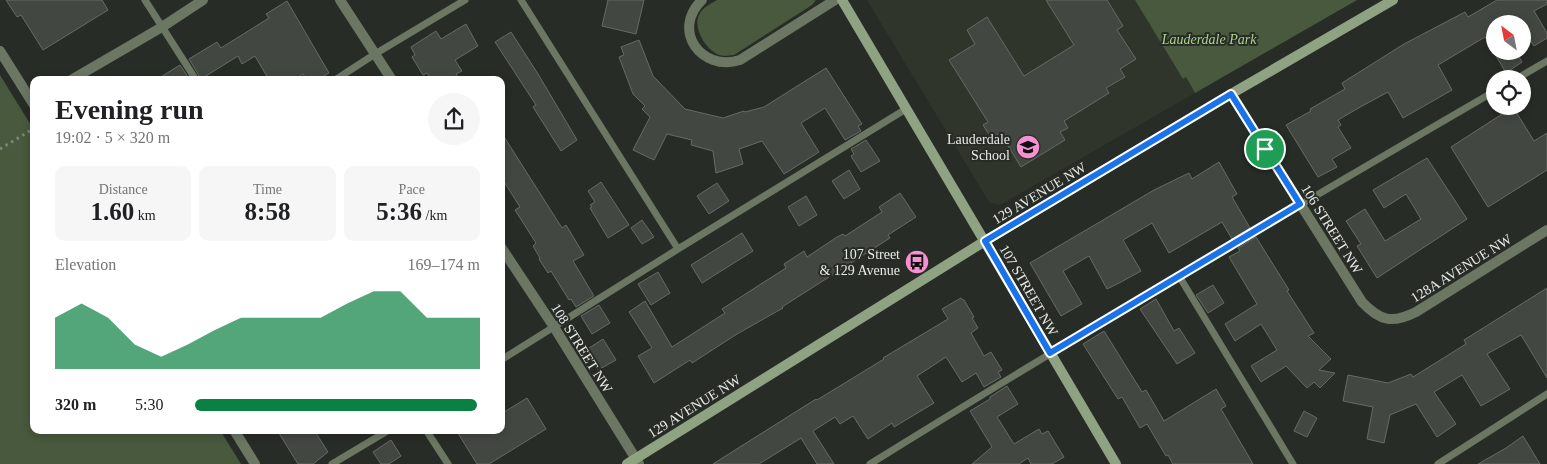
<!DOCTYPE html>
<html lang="en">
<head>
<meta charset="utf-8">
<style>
	:root { --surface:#fff; --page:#f6f6f6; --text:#202124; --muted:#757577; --accent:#0b8043 }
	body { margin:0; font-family:Georgia,serif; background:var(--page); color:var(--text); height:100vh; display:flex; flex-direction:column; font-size:19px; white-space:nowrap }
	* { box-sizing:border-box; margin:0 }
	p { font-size:16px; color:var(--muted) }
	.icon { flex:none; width:28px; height:28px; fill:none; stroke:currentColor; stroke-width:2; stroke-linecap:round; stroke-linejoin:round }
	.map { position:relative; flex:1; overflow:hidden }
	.sheet { position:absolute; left:30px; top:76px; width:475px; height:358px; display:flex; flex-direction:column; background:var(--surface); border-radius:10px; box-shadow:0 2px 8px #0003 }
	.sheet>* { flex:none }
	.needle { width:32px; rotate:328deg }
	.buttons { position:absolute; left:1486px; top:15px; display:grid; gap:10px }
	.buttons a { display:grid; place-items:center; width:45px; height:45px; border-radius:50%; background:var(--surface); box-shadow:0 2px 8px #0003; font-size:25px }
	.pin { position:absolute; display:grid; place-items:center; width:42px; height:42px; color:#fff; margin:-21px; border:2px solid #fff; border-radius:50%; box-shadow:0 1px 5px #0007 }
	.round { display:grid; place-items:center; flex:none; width:52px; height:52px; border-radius:26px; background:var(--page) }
	.head { display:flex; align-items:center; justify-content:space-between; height:85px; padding:0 25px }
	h1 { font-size:28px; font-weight:600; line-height:38px }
	.figures { display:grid; grid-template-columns:repeat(3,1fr); gap:8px; height:85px; padding:5px 25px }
	.figures div { display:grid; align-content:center; border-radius:10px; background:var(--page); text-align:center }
	.figures b { font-size:25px; font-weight:600 }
	.figures small { font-size:14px; font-weight:400 }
	.figures p { font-size:14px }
	.chart { height:140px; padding:10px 25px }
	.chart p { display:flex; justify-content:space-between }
	.chart svg { width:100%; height:90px; margin-top:5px; fill:var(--accent); opacity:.7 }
	ul { padding:0 25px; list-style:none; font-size:16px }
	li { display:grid; grid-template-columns:80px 60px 1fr; align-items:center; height:38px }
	li i { height:12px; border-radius:6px; background:var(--accent) }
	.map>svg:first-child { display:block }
	.built { fill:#2f352a }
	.green { fill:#48593d }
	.building { fill:#434741; stroke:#676b65 }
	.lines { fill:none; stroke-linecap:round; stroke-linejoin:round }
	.path { stroke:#7f827d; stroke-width:3; stroke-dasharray:2.5 4; stroke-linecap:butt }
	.lane { stroke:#6b7763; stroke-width:7 }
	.street { stroke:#6b7763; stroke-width:10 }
	.secondary { stroke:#8fa282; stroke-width:10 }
	.route-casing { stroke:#fff; stroke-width:10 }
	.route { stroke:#1a73e8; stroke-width:6 }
	.labels { text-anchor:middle; stroke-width:4; stroke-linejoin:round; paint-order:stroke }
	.park-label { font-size:14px; font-style:italic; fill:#aad38c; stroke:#282c26 }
	.poi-label { font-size:14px; fill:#e9ebe8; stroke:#282c26; text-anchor:end }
	.street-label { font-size:14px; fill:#e9ebe8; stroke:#282c26 }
</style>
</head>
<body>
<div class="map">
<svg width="1547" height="464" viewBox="0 0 1547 464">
	<rect width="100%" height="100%" fill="#282c26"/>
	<path class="built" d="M867,0H1140L1195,93L1000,205L989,202Z"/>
	<path class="green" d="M717,0H816L812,5L734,55C727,56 721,57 715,53C704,46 693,27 699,15C702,8 710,4 717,0Z
		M1135,0H1357L1195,93L1186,77L1183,79Z
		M0,75L34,130V430H220L241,464H0Z"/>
	<path class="building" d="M6,0H102L108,10L43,50L21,15L17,17Z
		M608,0H644L636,34L602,26Z
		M1046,0H1107L1123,26L1117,30L1136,59L1120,69L1125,77L1106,88L1109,93L1064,121L1068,128L1060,132L1065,140L1021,167L1000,133L992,139L983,125L988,122L949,60L975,44L967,30L987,17L1024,76L1074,45Z
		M1497,0H1547V4L1534,11L1547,33V38L1534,46L1522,28V24H1520L1516,17L1504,24H1495V51H1516L1522,62L1506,73L1485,37L1438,65L1452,90L1403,118L1388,92L1362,106L1338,120L1341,125L1338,127L1351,148L1332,159L1337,167L1318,177L1286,125L1311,111L1310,109L1345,89L1342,83L1404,44L1465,12L1468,17Z
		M287,1L329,73L317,80H307L303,74L294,80H269L255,56L242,64L238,56L201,79L189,59L217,42L221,48L269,18L266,14Z
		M466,24L478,46L455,60L462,71L456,74L460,80H432L427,73L423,75L412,57L415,55L411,47L436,31L441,39Z
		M511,32L538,74L577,140L561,151L533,107L536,105L495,42Z
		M639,40L653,76L685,109L723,118L744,111L745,112L764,107L826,68L862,124L858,126L861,131L845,140L825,108L801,123L819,152L784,174L762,141L739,149L743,164L716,173L713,151L691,145L692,140L667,134L654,160L633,150L650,117L642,109L645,106L633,94L619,57L624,55L621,47Z
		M180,65L190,80H156Z
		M1513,107L1534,141L1547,133V170L1488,207L1451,147Z
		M501,132L562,228L566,225L584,255L573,261L594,296L576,307L571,299L569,300L551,271L548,273L539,259L540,258L533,246L536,243L515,210L520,207L501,177Z
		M866,140L880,161L861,172L851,156L854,154L851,149Z
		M1427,158L1467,219L1377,278L1357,246L1361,244L1346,221L1365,209L1385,241L1421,219L1406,194L1384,208L1373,190Z
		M1219,162L1237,194L1232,197L1250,228L1232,239L1222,222L1169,253L1152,223L1123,240L1141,271L1121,282L1107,289L1089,256L1063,271L1082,304L1061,316L1030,263L1154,190L1189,173L1192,179Z
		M849,170L860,189L844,199L832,181Z
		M601,182L629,225L608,238L590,208L592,207L590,205L595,202L588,191Z
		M717,183L729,201L709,214L697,196Z
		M900,193L916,217L888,235L890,238L782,307L783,308L737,334L692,363L690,360L654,383L638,356L652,348L629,312L645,301L672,347L725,313L722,309L786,268L784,264L804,251L807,257L837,237L843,234L845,236L882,212L879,207Z
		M806,196L817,215L799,226L788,207Z
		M642,220L654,237L642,244L631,228Z
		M742,233L753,251L702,283L691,265Z
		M1256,237L1289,290L1287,291L1314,333L1308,336L1331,359L1319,370L1335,373L1320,388L1314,382L1307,388L1286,366L1261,382L1251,366L1277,350L1261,324L1235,341L1225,324L1257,304L1229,257L1240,251L1238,248Z
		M658,272L670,293L651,305L638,284Z
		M1213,285L1224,303L1208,313L1196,295Z
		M1547,288V378L1521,335L1487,354L1510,389L1481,406L1462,375L1434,392L1456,424L1437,437L1416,404L1390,415L1384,443L1367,439L1373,407L1343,401L1348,375L1388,383L1411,374L1413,377L1466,344L1464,340Z
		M961,298L963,300H964L974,317L972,318L978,328L971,333L984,356L991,352L1002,370L998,372L1001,377L984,387L976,373L962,382L946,357L917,376L934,403L894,427L892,423L868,439L853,416L840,424L835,417L813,431L834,464H817L801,438L759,464H713L816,399L817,400L884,359L883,358L948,319L942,309Z
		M1156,299L1174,331L1179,328L1195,353L1177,364L1140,309Z
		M599,305L610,323L592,334L581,316Z
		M1104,331L1142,392L1146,390L1164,421L1216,389L1226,406L1221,409L1253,464H1173L1168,455L1166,456L1147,424L1140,428L1122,397L1118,399L1083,344Z
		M603,339L616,360L598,370L586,350Z
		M1007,386L1018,404L997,417L1014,444L1039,429L1042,434L1048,431L1064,457L1052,464H1031L1028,458L1019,464H972L992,447L970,411L990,399V397Z
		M527,398L546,429L489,464H477L456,430H501V414Z
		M1304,411L1317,418L1307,437L1294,431Z
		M277,430H314L328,452L313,464H298Z
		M1523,436L1540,464H1478L1506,448Z
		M391,440L401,456L389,464H381L373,452Z"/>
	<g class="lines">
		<path class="path" d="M0,149L33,129"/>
		<path class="lane" d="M145,0L196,80
			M521,0L678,249
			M1516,79L1547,61
			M335,80L375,54L465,0
			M1179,276L1293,464
			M501,360L678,249L906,109
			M426,430L448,464
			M332,464L389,430
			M870,464C1076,336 1285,213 1495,91
			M1438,464L1547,394"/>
		<path class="street" d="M340,0L392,80
			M702,0C671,30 701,72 740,60L835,0
			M0,51L34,105
			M71,80L162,27L203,0
			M1231,94L1362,302C1380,321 1392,324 1416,312L1547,230
			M501,247L554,327L639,464
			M234,430L255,464"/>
		<path class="secondary" d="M842,0L1116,464
			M627,464L985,241L1231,94L1393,0"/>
	</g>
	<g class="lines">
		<g class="route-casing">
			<path id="route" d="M1231,94L1300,204L1050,353L985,241Z"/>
		</g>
		<use href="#route" class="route"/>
	</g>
	<defs>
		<g id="school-disc" transform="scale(1.25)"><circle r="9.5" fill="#f690d0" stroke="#282c26"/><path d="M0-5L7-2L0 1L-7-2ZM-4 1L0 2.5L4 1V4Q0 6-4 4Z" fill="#111"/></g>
		<g id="bus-disc" transform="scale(1.25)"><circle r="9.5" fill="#f690d0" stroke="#282c26"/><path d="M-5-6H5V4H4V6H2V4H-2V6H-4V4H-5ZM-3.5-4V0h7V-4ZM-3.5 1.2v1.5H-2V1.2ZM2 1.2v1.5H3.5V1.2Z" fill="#111"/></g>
	</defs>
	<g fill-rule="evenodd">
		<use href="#school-disc" x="1028" y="147"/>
		<use href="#bus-disc" x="917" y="262"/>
	</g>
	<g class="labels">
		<g class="park-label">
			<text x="1209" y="44">Lauderdale Park</text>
		</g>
		<g class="poi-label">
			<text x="1010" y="144">Lauderdale<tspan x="1010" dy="16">School</tspan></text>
			<text x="900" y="259">107 Street<tspan x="900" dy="16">&amp; 129 Avenue</tspan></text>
		</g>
		<g class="street-label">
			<text transform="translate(1039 193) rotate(-31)" y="5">129 AVENUE NW</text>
			<text transform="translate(1332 229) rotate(58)" y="5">106 STREET NW</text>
			<text transform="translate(1461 268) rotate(-32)" y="5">128A AVENUE NW</text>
			<text transform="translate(1029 290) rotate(60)" y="5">107 STREET NW</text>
			<text transform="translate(582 348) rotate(58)" y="5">108 STREET NW</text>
			<text transform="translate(694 406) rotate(-32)" y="5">129 AVENUE NW</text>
		</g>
	</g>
</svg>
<div class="buttons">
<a><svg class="needle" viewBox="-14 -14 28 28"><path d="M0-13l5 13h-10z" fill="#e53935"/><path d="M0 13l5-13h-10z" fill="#757577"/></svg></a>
<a><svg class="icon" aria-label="locate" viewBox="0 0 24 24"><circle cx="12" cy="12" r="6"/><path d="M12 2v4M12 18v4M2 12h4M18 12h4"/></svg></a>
</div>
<div class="pin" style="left:1265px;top:149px;background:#1e9e55"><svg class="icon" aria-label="arrive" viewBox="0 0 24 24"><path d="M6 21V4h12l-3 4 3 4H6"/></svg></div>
<section class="sheet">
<div class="head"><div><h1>Evening run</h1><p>19:02 · 5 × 320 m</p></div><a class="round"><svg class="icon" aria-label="share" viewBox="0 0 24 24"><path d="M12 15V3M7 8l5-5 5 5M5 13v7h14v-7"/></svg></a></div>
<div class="figures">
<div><p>Distance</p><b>1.60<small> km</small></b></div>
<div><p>Time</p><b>8:58</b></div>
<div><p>Pace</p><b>5:36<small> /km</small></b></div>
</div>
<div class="chart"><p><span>Elevation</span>169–174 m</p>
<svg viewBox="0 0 160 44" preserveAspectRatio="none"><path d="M0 44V19L10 12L20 19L30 32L40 38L50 32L60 25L70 19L80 19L90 19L100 19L110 12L120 6L130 6L140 19L150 19L160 19V44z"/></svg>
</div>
<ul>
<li><b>320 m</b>5:30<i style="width:99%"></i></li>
</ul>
</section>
</div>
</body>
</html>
